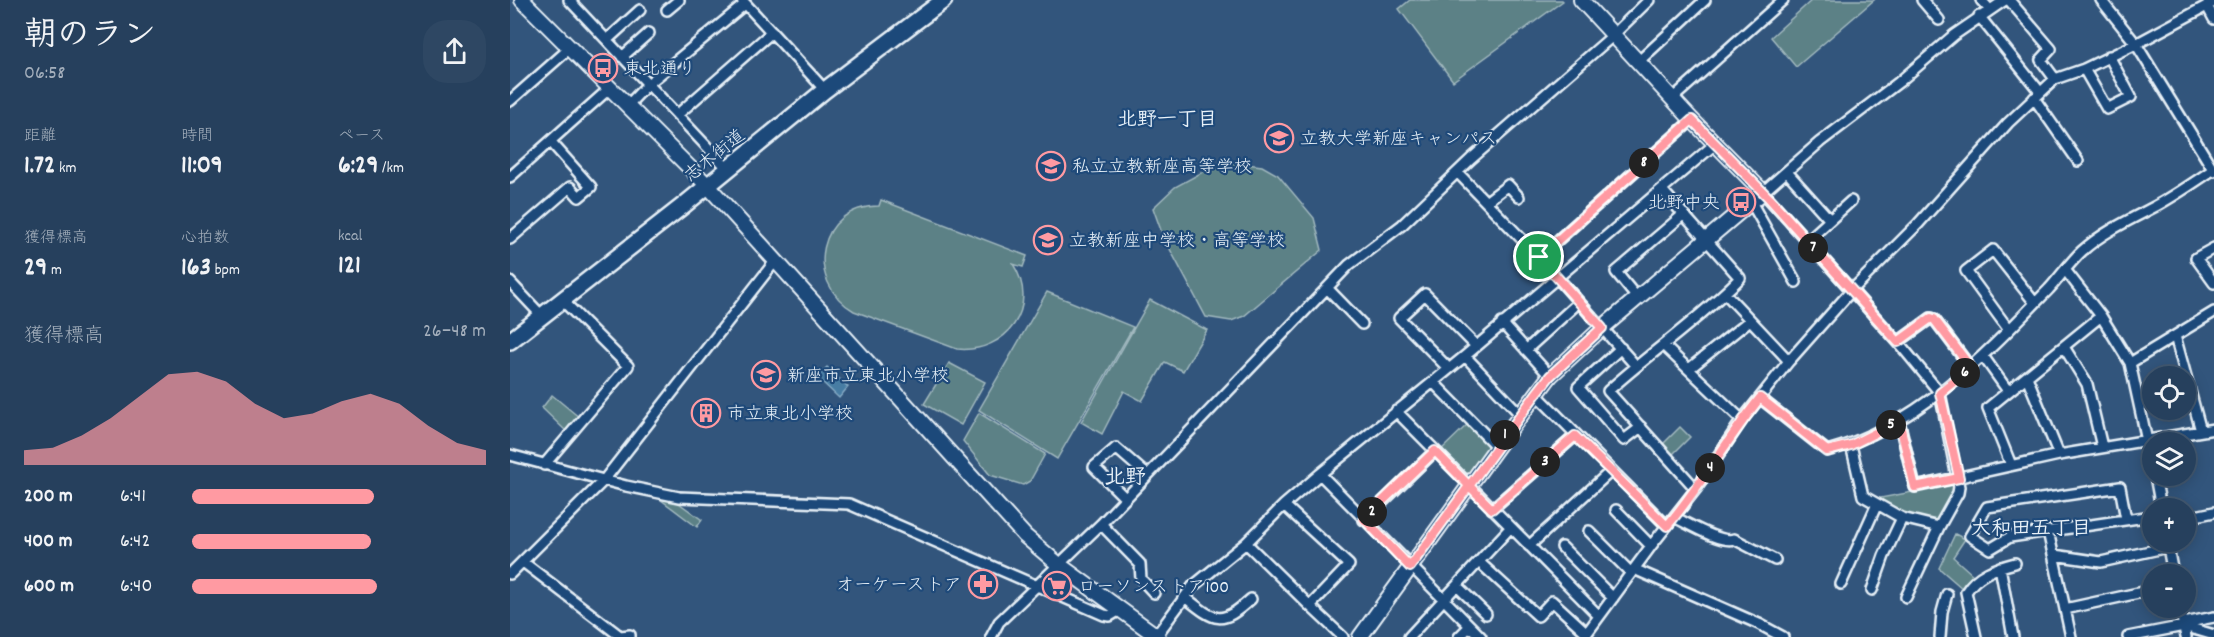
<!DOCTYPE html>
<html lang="ja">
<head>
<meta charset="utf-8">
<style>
	:root { --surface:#26405d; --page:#2e4763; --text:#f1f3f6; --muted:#a4afbc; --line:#425972; --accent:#ff9aa2 }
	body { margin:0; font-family:Dekko,"Klee One",sans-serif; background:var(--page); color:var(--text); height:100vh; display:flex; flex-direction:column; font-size:22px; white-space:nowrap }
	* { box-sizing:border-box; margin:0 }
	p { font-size:20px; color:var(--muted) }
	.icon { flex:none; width:33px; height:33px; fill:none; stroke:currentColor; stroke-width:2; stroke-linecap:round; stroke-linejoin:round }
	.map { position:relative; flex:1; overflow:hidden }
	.panel { display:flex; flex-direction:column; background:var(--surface); width:510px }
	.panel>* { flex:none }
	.buttons { position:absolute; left:1632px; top:366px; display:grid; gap:12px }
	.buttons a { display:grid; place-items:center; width:54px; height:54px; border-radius:50%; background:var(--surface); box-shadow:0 3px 15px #0003,0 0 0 2px var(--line); font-size:30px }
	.pin { position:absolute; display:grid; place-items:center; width:51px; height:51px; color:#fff; margin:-26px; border:3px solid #fff; border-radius:50%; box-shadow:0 2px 6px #0007 }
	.km { position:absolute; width:30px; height:30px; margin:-15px; border-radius:50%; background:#222; color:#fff; font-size:16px; line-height:30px; text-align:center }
	.round { display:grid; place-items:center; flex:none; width:63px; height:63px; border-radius:24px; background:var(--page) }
	.headline { display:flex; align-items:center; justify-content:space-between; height:102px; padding:0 24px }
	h1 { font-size:33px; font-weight:700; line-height:45px }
	.stats { display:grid; grid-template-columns:repeat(3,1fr); gap:9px; height:102px; padding:6px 24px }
	.stats div { display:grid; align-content:center }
	.stats b { font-size:26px; font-weight:700 }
	.stats small { font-size:16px; font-weight:400 }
	.stats p { font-size:16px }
	.chart { height:168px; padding:12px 24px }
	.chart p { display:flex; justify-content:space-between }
	.chart svg { width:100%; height:108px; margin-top:6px; fill:var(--accent); opacity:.7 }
	ul { padding:0 24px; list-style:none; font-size:20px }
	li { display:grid; grid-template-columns:96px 72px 1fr; align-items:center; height:45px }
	li i { height:15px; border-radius:8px; background:var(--accent) }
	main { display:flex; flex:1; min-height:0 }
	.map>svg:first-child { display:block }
	.green { fill:#5b8186; stroke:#a2b9bf; stroke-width:1.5 }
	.water { fill:#467ca3; stroke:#87abc5; stroke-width:1.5 }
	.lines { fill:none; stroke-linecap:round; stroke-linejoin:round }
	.street-casing { stroke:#e8f1f8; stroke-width:14 }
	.secondary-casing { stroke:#e8f1f8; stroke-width:18 }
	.primary-casing { stroke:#e8f1f8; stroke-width:20 }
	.street { stroke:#1f4a7a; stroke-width:9 }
	.secondary { stroke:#1f4a7a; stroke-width:14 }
	.primary { stroke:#1f4a7a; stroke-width:15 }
	.route-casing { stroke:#fff; stroke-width:12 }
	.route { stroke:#ff9aa2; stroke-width:8 }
	.labels { text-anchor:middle; stroke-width:4.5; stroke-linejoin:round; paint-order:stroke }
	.poi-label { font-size:18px; fill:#e8f1f8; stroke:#1f4a7a; text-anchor:start }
	.street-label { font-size:18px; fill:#e8f1f8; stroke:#1f4a7a }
	.neighbourhood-label { font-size:20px; font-weight:bold; fill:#e8f1f8; stroke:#1f4a7a }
	.quarter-label { font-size:21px; font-weight:bold; fill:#e8f1f8; stroke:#1f4a7a }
</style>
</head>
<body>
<main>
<section class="panel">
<div class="headline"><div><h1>朝のラン</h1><p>06:58</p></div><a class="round"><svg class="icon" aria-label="share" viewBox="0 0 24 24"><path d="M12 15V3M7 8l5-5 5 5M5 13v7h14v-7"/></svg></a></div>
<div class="stats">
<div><p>距離</p><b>1.72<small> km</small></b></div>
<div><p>時間</p><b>11:09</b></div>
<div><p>ペース</p><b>6:29<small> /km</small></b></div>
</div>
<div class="stats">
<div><p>獲得標高</p><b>29<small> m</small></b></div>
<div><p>心拍数</p><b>163<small> bpm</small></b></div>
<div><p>kcal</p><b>121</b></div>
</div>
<div class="chart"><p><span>獲得標高</span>26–48 m</p>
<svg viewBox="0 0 160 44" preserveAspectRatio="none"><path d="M0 44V38L10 37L20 32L30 25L40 16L50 7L60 6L70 10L80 19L90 25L100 23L110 18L120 15L130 19L140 28L150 35L160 38V44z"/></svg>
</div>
<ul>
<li><b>200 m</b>6:41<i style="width:62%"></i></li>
<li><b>400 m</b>6:42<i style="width:61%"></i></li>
<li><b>600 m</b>6:40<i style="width:63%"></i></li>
</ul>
</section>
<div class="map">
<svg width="1704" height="637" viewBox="0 0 1704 637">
	<rect width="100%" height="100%" fill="#32557c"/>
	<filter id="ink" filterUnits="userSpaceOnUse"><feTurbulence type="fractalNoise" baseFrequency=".0167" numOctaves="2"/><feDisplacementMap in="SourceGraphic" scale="12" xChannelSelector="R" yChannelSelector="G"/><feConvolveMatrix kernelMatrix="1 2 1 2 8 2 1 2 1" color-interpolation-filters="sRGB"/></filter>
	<g filter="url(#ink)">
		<path class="green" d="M900,0H1052L1053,1L943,81L889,9Z
			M1302,0H1364L1286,67L1261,37Z
			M713,161L752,166L768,175L804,218L812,250L734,316L721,321L696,317L653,236L643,208L665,187Z
			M371,200L517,256L513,267L503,264C531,307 496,354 447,349L344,311C293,281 308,206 369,206Z
			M537,292L623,327L547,459L469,410Z
			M640,300L697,330L673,371L655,362L632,401L614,391L592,434L571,422Z
			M439,363L475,382L451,425L414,404Z
			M42,395L70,418L57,432L32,408Z
			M469,413L535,454L520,481L513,485L480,475L453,441Z
			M959,423L983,447L958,481L930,451Z
			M1170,427L1180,437L1162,455L1152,445Z
			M1445,484V491L1427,522L1390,513L1365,499Z
			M150,499L166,501L192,520L187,527Z
			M1445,534L1455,539L1443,557L1463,575L1453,589L1429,568Z"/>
		<path class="water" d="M317,367L338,387L329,398L307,377Z"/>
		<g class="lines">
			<g class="street-casing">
				<path id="street" d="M59,0L218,169
					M232,0L315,90
					M1412,0L1429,20
					M1471,0L1480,10
					M1499,0L1541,49L1531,60L1545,79
					M1591,0L1626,44L1704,171
					M1697,6L1704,19
					M157,10L169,0
					M1469,16L1530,92
					M97,40L130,10
					M112,57L139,33
					M1128,62L1195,0
					M1574,69L1597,109L1621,97L1599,56
					M1524,98L1568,161
					M1162,99L1273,0
					M0,101L60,48
					M118,105L138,84L235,4
					M167,115L262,32
					M1277,172L1320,220L1297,241
					M948,173L1029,257L1126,366
					M0,177L100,88
					M1152,190L1230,278C1190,319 1141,352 1098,391L1186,489
					M977,201L998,185L1009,197
					M1241,202L1286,282
					M1320,220L1341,201
					M0,239L60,187L69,197L81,187L41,142
					M1704,248L1686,258L1704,283
					M1029,257L1182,120
					M1556,271L1591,316L1620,363L1642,464
					M0,282L32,316
					M817,288L852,324
					M1215,293L1279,361
					M1128,299L1106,272L1174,214
					M992,323L1040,376
					M1499,330L1456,271L1483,250L1525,303
					M1665,336L1691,431
					M1388,342L1421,318L1424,319L1461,368
					M1153,345L1232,420
					M1554,347L1577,384L1592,447
					M1111,348L1068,387L1114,440L1131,427
					M1016,350L1069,302
					M955,356L1010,414
					M1473,356L1498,391
					M1620,363L1704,312
					M939,369L889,318L915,294L966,346
					M1179,369L1240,320
					M1517,377L1549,455
					M923,382L987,447
					M1026,394L1157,526
					M1250,398L1317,451C1409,426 1475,355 1539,289C1550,277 1560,262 1572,251C1593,232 1621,219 1646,206C1666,195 1685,182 1704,169
					M886,411L1089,616
					M1389,421L1405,487L1549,455L1704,429
					M1341,445L1353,496L1392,518L1429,527L1448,493L1449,487L1430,393L1388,342L1253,192L1310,142L1389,82L1444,35L1495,0
					M0,455L116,486L169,497L339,504L594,615L600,616L610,610
					M34,465L118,366L52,300
					M1501,465L1478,408L1591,316
					M810,474L774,505L839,565L800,606L833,637
					M1645,476L1651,508
					M615,498L584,467L606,448L637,475
					M774,505L736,543L800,606
					M982,509L1065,436
					M1106,510L1141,546
					M1164,517C1177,523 1211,544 1224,539L1265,560
					M1676,518L1704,512
					M1616,519L1610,487L1477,507L1460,536L1480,549L1500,537L1642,516
					M854,520L925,451
					M591,524L630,564L631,579L644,593
					M1079,531L1121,573
					M1538,531L1561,637
					M1657,542L1663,574
					M1019,546L1101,471
					M1052,547L1103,598
					M1544,555L1591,562L1658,547
					M13,562L110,636L120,635V637
					M969,562L1028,616L1042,601L1077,633
					M1490,567L1503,637
					M1124,569L1249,624L1273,637
					M0,574L94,480L266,260
					M1331,584L1367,504
					M947,586L976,614
					M1362,590L1374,556L1392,518
					M1396,597L1429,527
					M676,598C706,622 711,626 741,599
					M1670,608L1676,637
					M1555,609L1642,590
					M1674,623L1704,617
					M646,636L683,586L736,543
					M481,637L489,622L591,524L839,265L892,225L961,159L1099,39L1139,0
					M899,637L1000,528
					M949,637L959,627
					M971,637L810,474L955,356L1205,144
					M1074,637L1141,546L1186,489L1232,420L1279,361L1342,290L1408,224L1498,123L1545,79L1574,69L1626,44L1704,2
					M1430,637L1432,612L1437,594
					M1466,637L1456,592C1467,574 1486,568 1505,563
					M1618,637L1674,626L1704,635"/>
			</g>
			<g class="secondary-casing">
				<path id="secondary" d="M12,0L198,186L515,536L548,564L648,637
					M850,637L987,447L1040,376L1092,328L1253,192L1182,120L1071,0"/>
			</g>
			<g class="primary-casing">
				<path id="primary" d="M0,341L174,205L315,90L434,0"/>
			</g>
			<use href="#street" class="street"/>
			<use href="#secondary" class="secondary"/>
			<use href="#primary" class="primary"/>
		</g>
	</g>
	<g class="lines" filter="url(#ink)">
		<g class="route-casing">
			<path id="route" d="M1029,257L1092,328L1040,376L1026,394L900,567L854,519L925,451L982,509L1065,436L1157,526C1191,486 1217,439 1250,398L1317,451L1341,445L1389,421L1405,487L1449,478L1430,393L1461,368L1424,319L1421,318L1388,342L1259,198L1182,120L1029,257"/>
		</g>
		<use href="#route" class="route"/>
	</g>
	<defs>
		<g id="bus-ring" transform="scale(1.5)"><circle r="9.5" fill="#1f4a7a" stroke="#ff9aa2" stroke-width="1.5"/><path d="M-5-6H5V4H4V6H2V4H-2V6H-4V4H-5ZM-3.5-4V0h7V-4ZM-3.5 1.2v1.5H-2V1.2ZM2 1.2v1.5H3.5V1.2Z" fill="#ff9aa2"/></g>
		<g id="university-ring" transform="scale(1.5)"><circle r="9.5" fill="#1f4a7a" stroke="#ff9aa2" stroke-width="1.5"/><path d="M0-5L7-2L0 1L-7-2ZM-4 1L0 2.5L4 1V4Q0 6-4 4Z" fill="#ff9aa2"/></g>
		<g id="school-ring" transform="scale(1.5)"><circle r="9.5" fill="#1f4a7a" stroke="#ff9aa2" stroke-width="1.5"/><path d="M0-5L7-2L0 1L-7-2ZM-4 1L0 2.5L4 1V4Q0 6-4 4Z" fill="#ff9aa2"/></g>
		<g id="building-ring" transform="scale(1.5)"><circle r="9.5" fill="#1f4a7a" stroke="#ff9aa2" stroke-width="1.5"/><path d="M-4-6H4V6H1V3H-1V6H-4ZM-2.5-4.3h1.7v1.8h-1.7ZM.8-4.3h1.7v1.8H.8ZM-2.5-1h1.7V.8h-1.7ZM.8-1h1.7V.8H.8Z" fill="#ff9aa2"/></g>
		<g id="pharmacy-ring" transform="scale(1.5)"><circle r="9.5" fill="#1f4a7a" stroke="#ff9aa2" stroke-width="1.5"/><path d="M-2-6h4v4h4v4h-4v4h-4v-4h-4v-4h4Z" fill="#ff9aa2"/></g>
		<g id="supermarket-ring" transform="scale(1.5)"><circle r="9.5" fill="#1f4a7a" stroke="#ff9aa2" stroke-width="1.5"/><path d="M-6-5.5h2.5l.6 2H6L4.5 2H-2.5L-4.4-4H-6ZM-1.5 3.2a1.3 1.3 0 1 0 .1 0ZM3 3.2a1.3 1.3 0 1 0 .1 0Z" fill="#ff9aa2"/></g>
	</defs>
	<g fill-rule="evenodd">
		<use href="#bus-ring" x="93" y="68"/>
		<use href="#university-ring" x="769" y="138"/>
		<use href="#school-ring" x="541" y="166"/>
		<use href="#bus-ring" x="1231" y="202"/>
		<use href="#school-ring" x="538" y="240"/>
		<use href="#school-ring" x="256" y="375"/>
		<use href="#building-ring" x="196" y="413"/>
		<use href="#pharmacy-ring" x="473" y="584"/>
		<use href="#supermarket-ring" x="547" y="586"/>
	</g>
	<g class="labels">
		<g class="poi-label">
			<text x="114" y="74">東北通り</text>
			<text x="790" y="144">立教大学新座キャンパス</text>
			<text x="562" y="172">私立立教新座高等学校</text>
			<text x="1210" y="208" text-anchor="end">北野中央</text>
			<text x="559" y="246">立教新座中学校・高等学校</text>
			<text x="277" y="381">新座市立東北小学校</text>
			<text x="217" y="419">市立東北小学校</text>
			<text x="452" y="590" text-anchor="end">オーケーストア</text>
			<text x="568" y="592">ローソンストア100</text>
		</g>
		<g class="street-label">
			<text transform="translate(204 155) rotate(-39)" y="6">志木街道</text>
		</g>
		<g class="neighbourhood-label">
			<text x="657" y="125">北野一丁目</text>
			<text x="1521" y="534">大和田五丁目</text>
		</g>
		<g class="quarter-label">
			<text x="615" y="483">北野</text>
		</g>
	</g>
</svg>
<div class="buttons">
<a><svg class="icon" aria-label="locate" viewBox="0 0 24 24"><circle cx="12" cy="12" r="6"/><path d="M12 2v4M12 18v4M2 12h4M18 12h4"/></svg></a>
<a><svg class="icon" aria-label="layers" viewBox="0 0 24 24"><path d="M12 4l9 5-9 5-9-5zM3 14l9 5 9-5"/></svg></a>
<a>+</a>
<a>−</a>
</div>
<div class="pin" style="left:1029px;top:257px;background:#1e9e55"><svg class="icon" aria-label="arrive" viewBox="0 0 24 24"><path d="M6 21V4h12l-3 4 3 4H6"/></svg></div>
<b class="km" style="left:995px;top:435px">1</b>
<b class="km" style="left:862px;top:512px">2</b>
<b class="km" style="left:1035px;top:462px">3</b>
<b class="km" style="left:1200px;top:468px">4</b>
<b class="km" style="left:1381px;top:425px">5</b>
<b class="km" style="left:1455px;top:373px">6</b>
<b class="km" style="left:1303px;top:248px">7</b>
<b class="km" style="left:1134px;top:163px">8</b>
</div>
</main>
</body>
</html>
